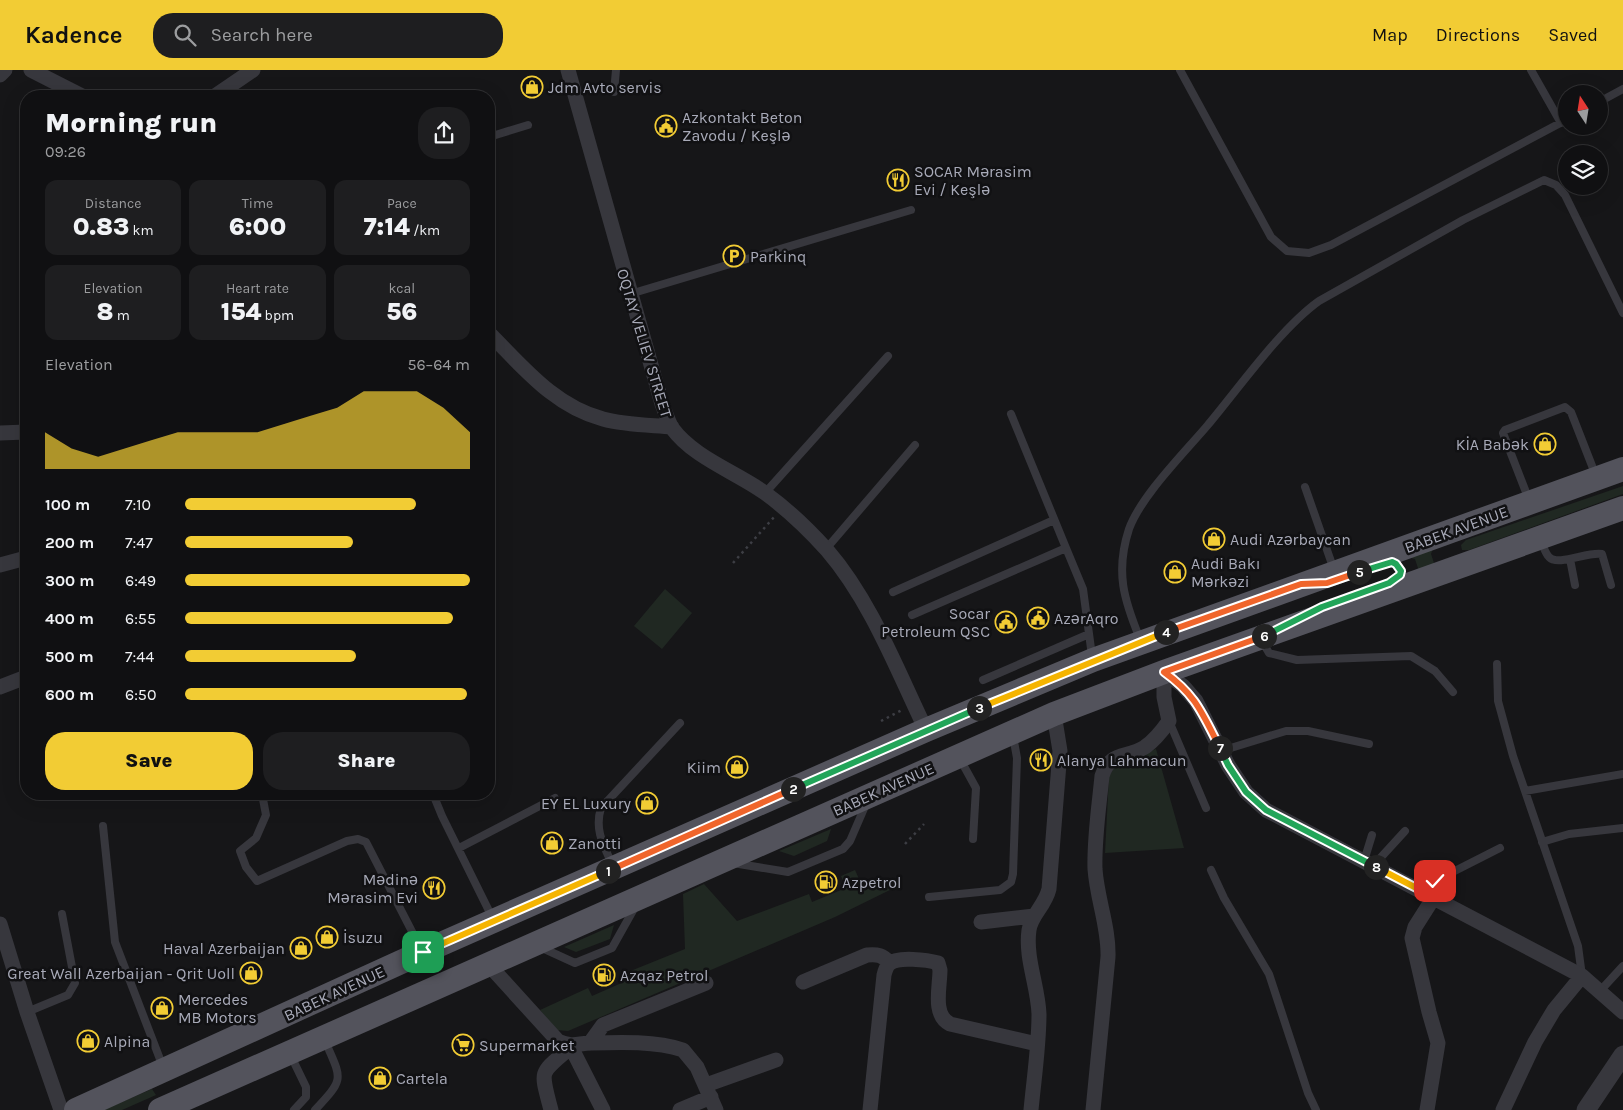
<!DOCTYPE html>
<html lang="en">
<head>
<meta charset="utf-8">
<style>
	:root { --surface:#101012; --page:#1e1e20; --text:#f1f3f6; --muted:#9c9d9f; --line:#303032; --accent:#f2cc34 }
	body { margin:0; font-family:Karla,sans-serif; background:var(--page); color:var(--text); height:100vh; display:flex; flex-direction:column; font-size:19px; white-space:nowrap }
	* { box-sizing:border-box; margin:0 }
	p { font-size:16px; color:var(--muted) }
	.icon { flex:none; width:28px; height:28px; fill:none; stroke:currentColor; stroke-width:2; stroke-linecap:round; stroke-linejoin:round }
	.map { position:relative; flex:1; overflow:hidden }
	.details { position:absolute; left:20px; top:20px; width:475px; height:710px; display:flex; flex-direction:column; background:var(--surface); border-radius:20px; box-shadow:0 5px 20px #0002,0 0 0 1px var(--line) }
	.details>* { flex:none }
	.needle { width:32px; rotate:348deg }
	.controls { position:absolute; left:1558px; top:15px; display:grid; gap:10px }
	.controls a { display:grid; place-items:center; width:50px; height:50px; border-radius:50%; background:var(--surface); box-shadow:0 5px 20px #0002,0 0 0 1px var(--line); font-size:25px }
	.pin { position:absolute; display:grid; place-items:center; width:42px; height:42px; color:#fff; margin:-21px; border-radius:10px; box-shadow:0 2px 8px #0006 }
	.km { position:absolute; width:25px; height:25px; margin:-12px; border-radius:50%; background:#222; color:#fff; font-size:14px; line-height:25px; text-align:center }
	.round { display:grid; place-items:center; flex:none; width:52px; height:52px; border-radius:20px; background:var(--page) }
	.headline { display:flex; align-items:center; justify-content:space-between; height:85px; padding:0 25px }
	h1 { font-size:28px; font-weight:800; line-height:38px }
	.metrics { display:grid; grid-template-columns:repeat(3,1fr); gap:8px; height:85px; padding:5px 25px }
	.metrics div { display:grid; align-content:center; border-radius:12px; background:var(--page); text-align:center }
	.metrics b { font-size:25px; font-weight:800 }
	.metrics small { font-size:14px; font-weight:400 }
	.metrics p { font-size:14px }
	.chart { height:140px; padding:10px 25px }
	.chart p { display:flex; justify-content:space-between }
	.chart svg { width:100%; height:90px; margin-top:5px; fill:var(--accent); opacity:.7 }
	.action { display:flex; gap:10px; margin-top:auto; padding:10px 25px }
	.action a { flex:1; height:58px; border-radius:20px; background:var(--accent); color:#111; font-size:20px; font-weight:800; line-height:58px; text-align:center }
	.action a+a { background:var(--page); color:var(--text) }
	ul { padding:0 25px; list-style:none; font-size:16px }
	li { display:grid; grid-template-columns:80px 60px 1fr; align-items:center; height:38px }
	li i { height:12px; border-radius:6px; background:var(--accent) }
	header { display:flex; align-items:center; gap:30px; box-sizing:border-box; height:70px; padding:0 25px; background:var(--accent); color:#111 }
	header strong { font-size:24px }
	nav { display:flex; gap:28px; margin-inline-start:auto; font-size:18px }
	.search { width:350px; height:45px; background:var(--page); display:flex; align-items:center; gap:12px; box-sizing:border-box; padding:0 18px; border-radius:20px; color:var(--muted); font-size:19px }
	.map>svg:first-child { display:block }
	.green { fill:#202822 }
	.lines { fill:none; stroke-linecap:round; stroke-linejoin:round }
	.path { stroke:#3d3e44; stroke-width:2.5; stroke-dasharray:2.5 4; stroke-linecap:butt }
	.service { stroke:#37373d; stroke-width:8 }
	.minor { stroke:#37373d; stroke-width:15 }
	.tertiary { stroke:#37373d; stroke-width:19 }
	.primary { stroke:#53535c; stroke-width:24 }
	.split-1-casing { stroke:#fff; stroke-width:10 }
	.split-2-casing { stroke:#fff; stroke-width:10 }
	.split-3-casing { stroke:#fff; stroke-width:10 }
	.split-4-casing { stroke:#fff; stroke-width:10 }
	.split-5-casing { stroke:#fff; stroke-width:10 }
	.split-6-casing { stroke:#fff; stroke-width:10 }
	.split-7-casing { stroke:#fff; stroke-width:10 }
	.split-8-casing { stroke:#fff; stroke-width:10 }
	.split-9-casing { stroke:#fff; stroke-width:10 }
	.split-1 { stroke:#f5b400; stroke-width:6 }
	.split-2 { stroke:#f0652b; stroke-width:6 }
	.split-3 { stroke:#22a559; stroke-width:6 }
	.split-4 { stroke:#f5b400; stroke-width:6 }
	.split-5 { stroke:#f0652b; stroke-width:6 }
	.split-6 { stroke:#22a559; stroke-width:6 }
	.split-7 { stroke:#f0652b; stroke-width:6 }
	.split-8 { stroke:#22a559; stroke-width:6 }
	.split-9 { stroke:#f5b400; stroke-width:6 }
	.labels { text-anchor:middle; stroke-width:5; stroke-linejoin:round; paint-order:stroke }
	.poi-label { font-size:16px; fill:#a8aab8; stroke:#111113; text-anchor:start }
	.street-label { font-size:16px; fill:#a8aab8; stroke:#111113 }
</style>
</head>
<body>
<header>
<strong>Kadence</strong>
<div class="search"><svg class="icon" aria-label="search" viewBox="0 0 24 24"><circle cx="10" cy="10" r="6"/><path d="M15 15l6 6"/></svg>Search here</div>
<nav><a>Map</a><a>Directions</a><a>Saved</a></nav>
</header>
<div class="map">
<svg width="1623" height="1040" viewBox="0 0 1623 1040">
	<rect width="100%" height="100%" fill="#161618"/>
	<path class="green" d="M1623,416V424L1469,480H1462L1461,475L1466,470Z
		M1434,476L1431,484L1434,493L1443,498L1414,508L1418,498L1415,489L1404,486Z
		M665,519L692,543L662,579L634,556Z
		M1156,679L1184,778L1105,783L1109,706L1116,695Z
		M831,759L827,771L794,786L779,781Z
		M855,800L864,820L889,809L896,817L835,847L568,961L556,960L540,940L588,918L592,926L626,911L623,904L685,879L683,824L704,814L737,851L809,824L812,832L846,818L841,806Z
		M614,855L610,869L576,882L564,877Z
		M152,1019L156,1025L122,1040H103Z"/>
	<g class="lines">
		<path class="path" d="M733,493L775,446
			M881,651L902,640
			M905,774L924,754"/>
		<path class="service" d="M1180,0L1271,167L1287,181L1309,183L1331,175L1566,50
			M1531,0L1561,53
			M614,22L616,0
			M1599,32L1623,19
			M489,67L528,55
			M630,224L911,140
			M1011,344L1066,478
			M1305,417L1334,500
			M765,423L888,286
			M1529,430L1503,363L1505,360L1565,337L1571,342L1596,406
			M1540,469C1543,475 1545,483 1549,487C1558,497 1588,481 1602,484L1611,515
			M826,479L915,375
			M1570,489L1575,515
			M893,522L1054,450
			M912,545L1066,478L1083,519L1092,586
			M1140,569C1124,530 1115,502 1129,459C1141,426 1184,383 1207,356C1239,318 1280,259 1319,231L1463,150L1544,110L1556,115L1565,125L1623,243
			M1262,571L1269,583L1297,590L1411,586L1435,601L1453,622
			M1497,594L1498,631L1513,686L1578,876L1582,906
			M983,610L1089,564
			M1169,651L1206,738
			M1221,681L1286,661H1308L1369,674
			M960,689L976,718L973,769
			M1525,721L1623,704
			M262,724L266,745L256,768L240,781L246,797L257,811L347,771L358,769L366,772L422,881
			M433,724L442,746L492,847
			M103,756L115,872L163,997
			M1542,772L1569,764L1623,758
			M459,778L555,728
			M1364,791L1372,765
			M733,793L788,802L843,779L850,771L866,734
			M613,796C604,776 594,760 601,738L680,653
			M1373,796L1405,761
			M1211,800L1224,828L1269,904L1308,1023L1316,1040
			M1426,823L1435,811L1500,778
			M929,827L1000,820L1011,812L1013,804L1017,688L1013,666
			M540,877L575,893L612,878L635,837
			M1600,921L1623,896
			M27,942L68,925L75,913L62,844
			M291,986L306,1017V1027L294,1040
			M315,1040C345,1008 342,1010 325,971"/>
		<path class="minor" d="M31,0L82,26
			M568,0L662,334C665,341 668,351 672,358C694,388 736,402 765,423C787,439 809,460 827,480C871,531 897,600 926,660
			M0,5L5,0
			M215,26L253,0
			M489,263C523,297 554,336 603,349C625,355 649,355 672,357
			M0,363L26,362
			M0,495L26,488
			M1164,602L1183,616L1196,631L1228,695L1246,722L1266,740L1582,906L1623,942
			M0,617L26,607
			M981,852L1034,846
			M0,854L27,942L61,1040
			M488,894L558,971C574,978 577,973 592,973C621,972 656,971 683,980L697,997L716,1040
			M803,912L867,885C878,884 882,885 890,893
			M590,973L603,955L706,913
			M706,1015L776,990
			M551,1040C540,998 539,1005 571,977L603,1040
			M680,1040L711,1027
			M870,1040L884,905C885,901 886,897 889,894C897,886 928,890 938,893L940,900C940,917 932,945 950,954L1037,974
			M1031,1040C1034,1008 1039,976 1039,944C1038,916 1025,888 1029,860C1031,845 1045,836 1049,819L1060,681L1054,644
			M1093,1040L1108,887C1109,857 1097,829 1095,799C1094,769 1099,737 1102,706C1110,681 1126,689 1145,677C1155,670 1162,661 1169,651L1164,627V602
			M1427,1040L1438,973L1429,942L1412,868L1415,857L1434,827
			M1503,1040L1535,972L1554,940L1582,906"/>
		<path class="tertiary" d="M1586,1040L1623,985"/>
		<path class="primary" d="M76,1040L423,882L926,660L1093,590L1623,399
			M160,1040L1054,644L1164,602L1623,438"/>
	</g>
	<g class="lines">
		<g class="split-1-casing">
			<path id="split-1" d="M423,882L608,801"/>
		</g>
		<g class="split-2-casing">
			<path id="split-2" d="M608,801L793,719"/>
		</g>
		<g class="split-3-casing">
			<path id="split-3" d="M793,719L979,638"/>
		</g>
		<g class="split-4-casing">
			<path id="split-4" d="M979,638L1166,562"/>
		</g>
		<g class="split-5-casing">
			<path id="split-5" d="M1166,562L1301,514L1327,513L1359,502"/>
		</g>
		<g class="split-6-casing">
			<path id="split-6" d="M1264,566L1322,537L1389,513L1400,505L1401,501L1396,494L1392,492L1359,502"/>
		</g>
		<g class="split-7-casing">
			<path id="split-7" d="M1220,678C1202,643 1196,625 1164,602L1264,566"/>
		</g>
		<g class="split-8-casing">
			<path id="split-8" d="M1220,678L1228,695L1246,722L1266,740L1376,797"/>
		</g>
		<g class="split-9-casing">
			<path id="split-9" d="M1376,797L1426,823L1435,811"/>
		</g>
		<use href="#split-1" class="split-1"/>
		<use href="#split-2" class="split-2"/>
		<use href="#split-3" class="split-3"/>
		<use href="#split-4" class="split-4"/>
		<use href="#split-5" class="split-5"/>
		<use href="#split-6" class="split-6"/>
		<use href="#split-7" class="split-7"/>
		<use href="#split-8" class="split-8"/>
		<use href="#split-9" class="split-9"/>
	</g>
	<defs>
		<g id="shop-ring" transform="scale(1.125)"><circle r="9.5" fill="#111113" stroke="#f2cc34" stroke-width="1.5"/><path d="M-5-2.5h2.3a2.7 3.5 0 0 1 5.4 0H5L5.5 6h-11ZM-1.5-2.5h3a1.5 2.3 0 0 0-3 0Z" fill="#f2cc34"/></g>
		<g id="civic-ring" transform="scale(1.125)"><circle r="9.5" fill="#111113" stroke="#f2cc34" stroke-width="1.5"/><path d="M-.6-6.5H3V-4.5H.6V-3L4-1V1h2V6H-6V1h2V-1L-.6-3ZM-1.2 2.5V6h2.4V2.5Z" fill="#f2cc34"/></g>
		<g id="restaurant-ring" transform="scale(1.125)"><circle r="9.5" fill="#111113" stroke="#f2cc34" stroke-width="1.5"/><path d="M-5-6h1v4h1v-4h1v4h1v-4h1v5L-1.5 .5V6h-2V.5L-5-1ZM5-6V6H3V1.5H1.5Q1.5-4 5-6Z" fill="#f2cc34"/></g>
		<g id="parking-ring" transform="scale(1.125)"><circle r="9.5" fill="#111113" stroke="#f2cc34" stroke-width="1.5"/><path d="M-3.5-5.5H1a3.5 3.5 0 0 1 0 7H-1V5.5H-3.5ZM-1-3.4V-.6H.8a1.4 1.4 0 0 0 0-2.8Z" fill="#f2cc34"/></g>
		<g id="fuel-ring" transform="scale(1.125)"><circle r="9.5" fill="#111113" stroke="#f2cc34" stroke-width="1.5"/><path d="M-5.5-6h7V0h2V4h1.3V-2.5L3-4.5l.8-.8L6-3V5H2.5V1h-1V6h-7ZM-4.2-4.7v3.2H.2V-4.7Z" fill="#f2cc34"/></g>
		<g id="supermarket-ring" transform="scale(1.125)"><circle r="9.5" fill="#111113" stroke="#f2cc34" stroke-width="1.5"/><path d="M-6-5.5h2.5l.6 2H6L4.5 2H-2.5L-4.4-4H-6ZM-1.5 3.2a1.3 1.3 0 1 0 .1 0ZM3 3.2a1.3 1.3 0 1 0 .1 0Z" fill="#f2cc34"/></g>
	</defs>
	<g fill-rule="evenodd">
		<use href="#shop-ring" x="532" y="17"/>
		<use href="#civic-ring" x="666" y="56"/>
		<use href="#restaurant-ring" x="898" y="110"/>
		<use href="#parking-ring" x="734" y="186"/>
		<use href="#shop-ring" x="1545" y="374"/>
		<use href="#shop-ring" x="1214" y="469"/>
		<use href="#shop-ring" x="1175" y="502"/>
		<use href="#civic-ring" x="1038" y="548"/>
		<use href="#civic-ring" x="1006" y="552"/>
		<use href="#restaurant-ring" x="1041" y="690"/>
		<use href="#shop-ring" x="737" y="697"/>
		<use href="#shop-ring" x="647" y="733"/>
		<use href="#shop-ring" x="552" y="773"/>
		<use href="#fuel-ring" x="826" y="812"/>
		<use href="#restaurant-ring" x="434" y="818"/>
		<use href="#shop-ring" x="327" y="867"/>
		<use href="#shop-ring" x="301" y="878"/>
		<use href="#shop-ring" x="251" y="903"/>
		<use href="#fuel-ring" x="604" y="905"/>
		<use href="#shop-ring" x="162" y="938"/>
		<use href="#shop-ring" x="88" y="971"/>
		<use href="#supermarket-ring" x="463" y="975"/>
		<use href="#shop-ring" x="380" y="1008"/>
	</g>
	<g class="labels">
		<g class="poi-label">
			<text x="548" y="23">Jdm Avto servis</text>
			<text x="682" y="53">Azkontakt Beton<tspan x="682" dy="18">Zavodu / Keşlə</tspan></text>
			<text x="914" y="107">SOCAR Mərasim<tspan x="914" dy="18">Evi / Keşlə</tspan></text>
			<text x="750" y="192">Parkinq</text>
			<text x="1529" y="380" text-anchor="end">KİA Babək</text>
			<text x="1230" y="475">Audi Azərbaycan</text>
			<text x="1191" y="499">Audi Bakı<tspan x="1191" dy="18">Mərkəzi</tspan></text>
			<text x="990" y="549" text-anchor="end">Socar<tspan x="990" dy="18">Petroleum QSC</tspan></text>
			<text x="1054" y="554">AzərAqro</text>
			<text x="1057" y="696">Alanya Lahmacun</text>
			<text x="721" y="703" text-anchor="end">Kiim</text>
			<text x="631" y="739" text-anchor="end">EY EL Luxury</text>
			<text x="568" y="779">Zanotti</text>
			<text x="418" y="815" text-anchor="end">Mədinə<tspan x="418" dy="18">Mərasim Evi</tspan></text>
			<text x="842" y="818">Azpetrol</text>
			<text x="343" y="873">İsuzu</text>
			<text x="285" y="884" text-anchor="end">Haval Azerbaijan</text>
			<text x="235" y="909" text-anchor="end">Great Wall Azerbaijan - Qrit Uoll</text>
			<text x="620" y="911">Azqaz Petrol</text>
			<text x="178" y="935">Mercedes<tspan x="178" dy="18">MB Motors</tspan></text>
			<text x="104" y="977">Alpina</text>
			<text x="479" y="981">Supermarket</text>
			<text x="396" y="1014">Cartela</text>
		</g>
		<g class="street-label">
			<text transform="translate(645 273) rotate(73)" y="6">OQTAY VELIEV STREET</text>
			<text transform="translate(1456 459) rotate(-20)" y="6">BABEK AVENUE</text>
			<text transform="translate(883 719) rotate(-24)" y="6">BABEK AVENUE</text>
			<text transform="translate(334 923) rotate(-25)" y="6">BABEK AVENUE</text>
		</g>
	</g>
</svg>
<div class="controls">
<a><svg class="needle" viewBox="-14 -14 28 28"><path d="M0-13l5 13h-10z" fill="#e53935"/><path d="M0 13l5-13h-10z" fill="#9c9d9f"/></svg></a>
<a><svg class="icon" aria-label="layers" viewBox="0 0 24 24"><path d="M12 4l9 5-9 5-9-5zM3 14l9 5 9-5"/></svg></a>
</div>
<div class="pin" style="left:423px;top:882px;background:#1e9e55"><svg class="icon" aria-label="arrive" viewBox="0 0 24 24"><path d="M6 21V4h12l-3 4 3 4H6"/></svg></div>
<div class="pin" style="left:1435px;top:811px;background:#d93025"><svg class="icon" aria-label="check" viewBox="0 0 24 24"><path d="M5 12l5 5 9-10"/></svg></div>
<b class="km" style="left:608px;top:801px">1</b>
<b class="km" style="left:793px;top:719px">2</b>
<b class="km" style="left:979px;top:638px">3</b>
<b class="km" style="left:1166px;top:562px">4</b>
<b class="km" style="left:1359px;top:502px">5</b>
<b class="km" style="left:1264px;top:566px">6</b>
<b class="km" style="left:1220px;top:678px">7</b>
<b class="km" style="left:1376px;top:797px">8</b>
<section class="details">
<div class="headline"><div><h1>Morning run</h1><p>09:26</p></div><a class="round"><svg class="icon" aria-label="share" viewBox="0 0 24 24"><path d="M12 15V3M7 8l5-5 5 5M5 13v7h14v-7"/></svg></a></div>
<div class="metrics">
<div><p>Distance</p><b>0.83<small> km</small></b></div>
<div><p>Time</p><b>6:00</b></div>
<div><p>Pace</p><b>7:14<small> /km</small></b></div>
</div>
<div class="metrics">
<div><p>Elevation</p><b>8<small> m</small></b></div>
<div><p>Heart rate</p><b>154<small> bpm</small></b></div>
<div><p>kcal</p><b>56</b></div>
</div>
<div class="chart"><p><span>Elevation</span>56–64 m</p>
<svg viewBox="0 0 160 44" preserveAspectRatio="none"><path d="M0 44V26L10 34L20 38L30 34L40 30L50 26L60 26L70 26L80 26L90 22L100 18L110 14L120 6L130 6L140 6L150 14L160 26V44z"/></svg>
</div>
<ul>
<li><b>100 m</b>7:10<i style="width:81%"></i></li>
<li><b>200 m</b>7:47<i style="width:59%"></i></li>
<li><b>300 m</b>6:49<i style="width:100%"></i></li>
<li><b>400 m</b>6:55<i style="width:94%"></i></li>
<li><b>500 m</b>7:44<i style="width:60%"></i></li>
<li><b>600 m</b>6:50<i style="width:99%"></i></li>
</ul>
<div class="action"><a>Save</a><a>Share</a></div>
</section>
</div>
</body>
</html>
